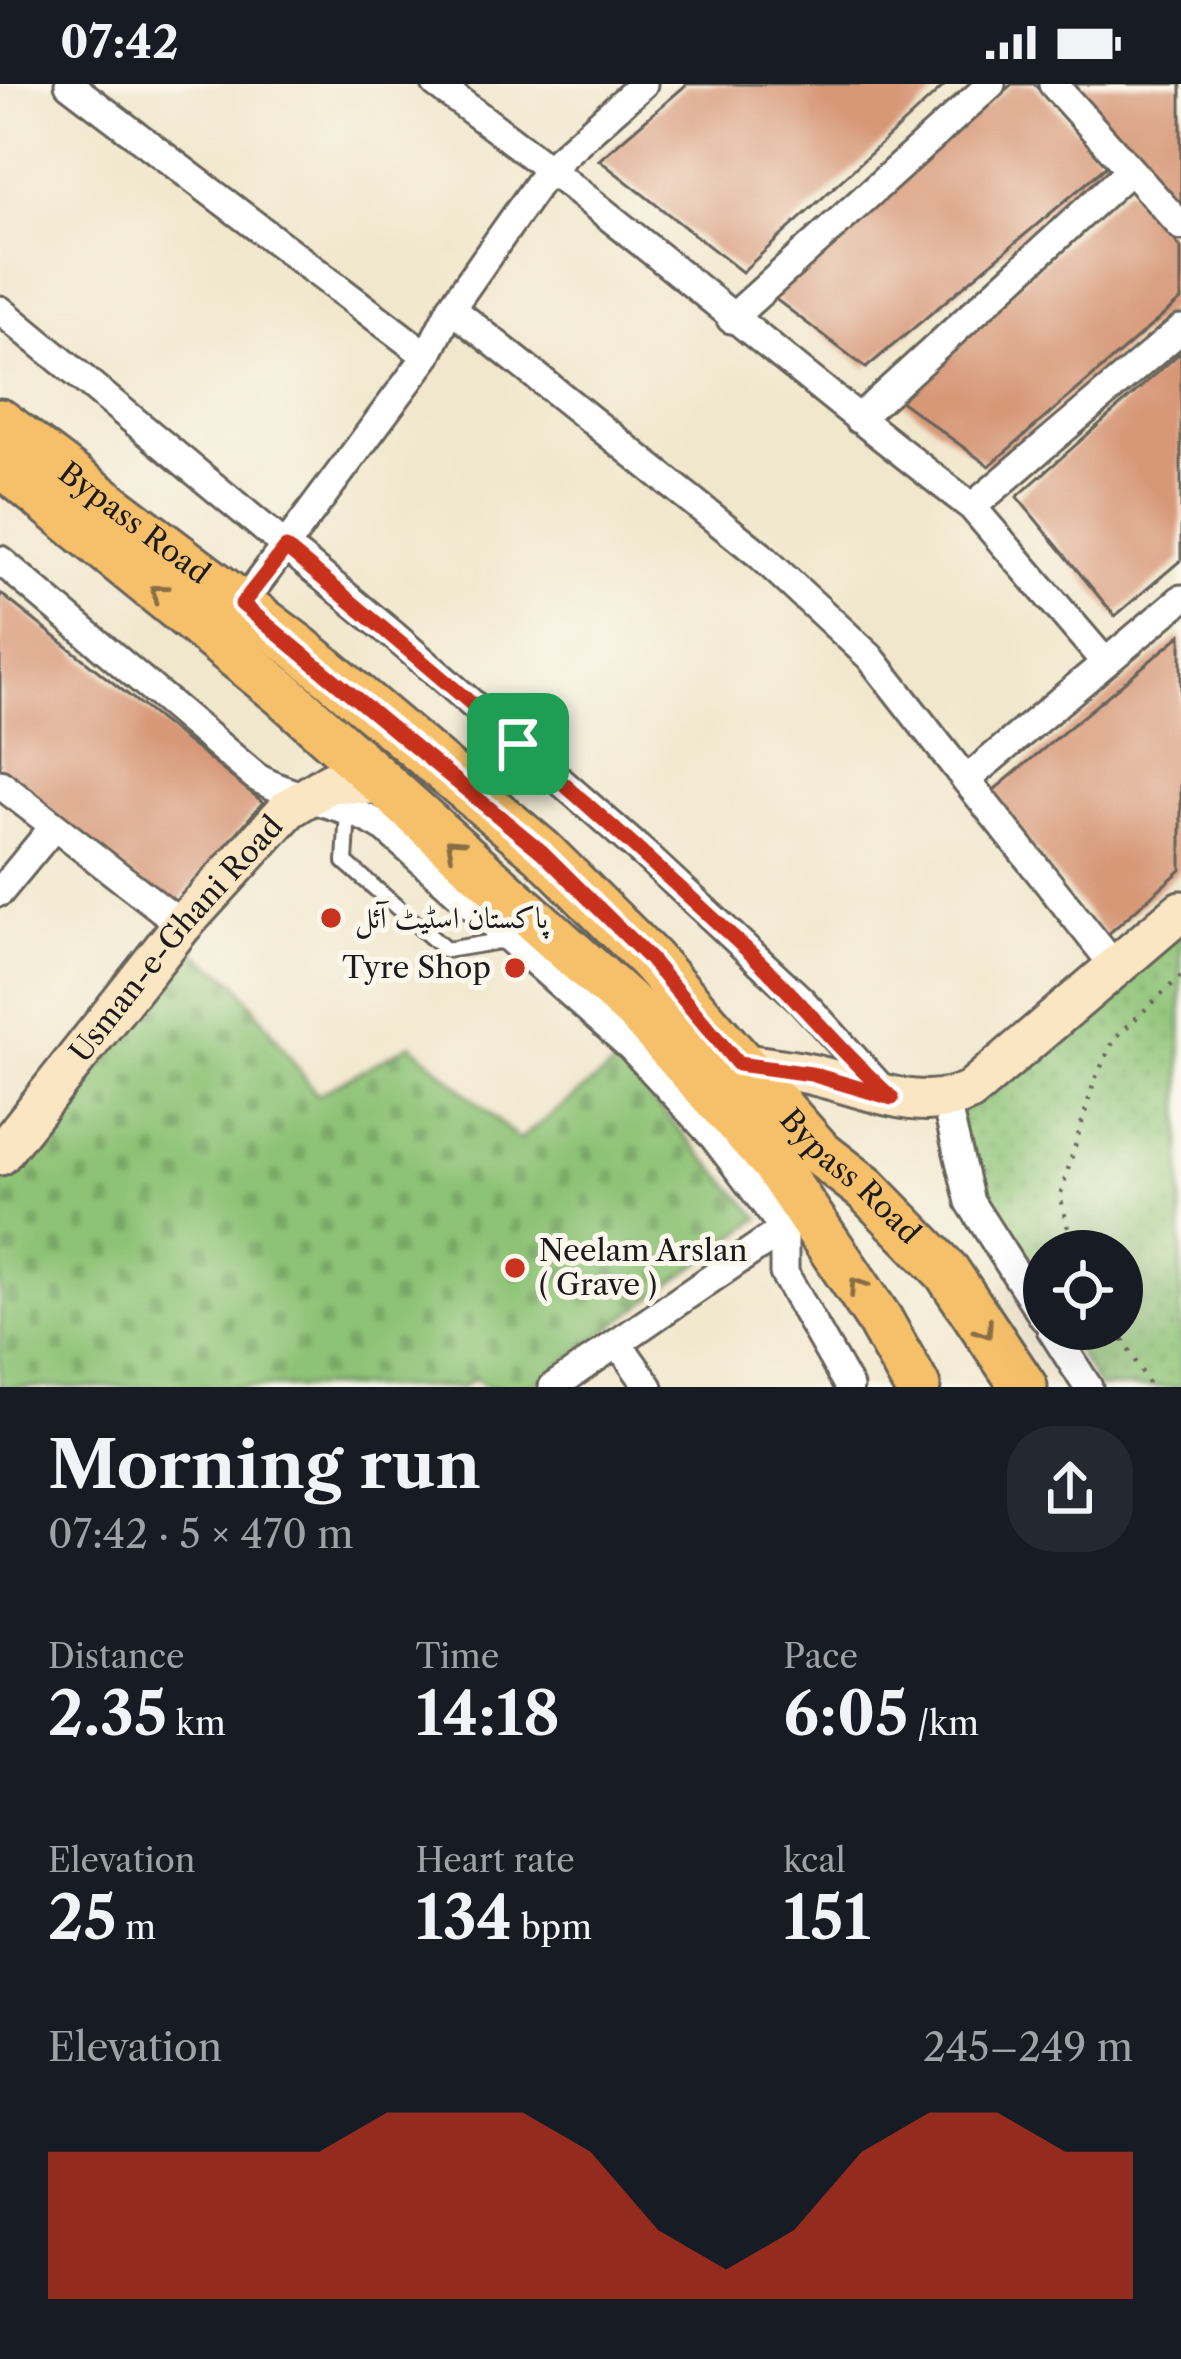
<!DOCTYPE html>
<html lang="en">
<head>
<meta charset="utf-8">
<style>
	:root { --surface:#171b24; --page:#242831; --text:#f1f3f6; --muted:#9ea1a6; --accent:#c8321e }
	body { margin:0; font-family:"Libre Caslon Text",Amiri,serif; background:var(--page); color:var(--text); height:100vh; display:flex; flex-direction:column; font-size:45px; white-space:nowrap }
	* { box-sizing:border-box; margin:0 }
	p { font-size:39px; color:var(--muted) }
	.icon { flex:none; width:66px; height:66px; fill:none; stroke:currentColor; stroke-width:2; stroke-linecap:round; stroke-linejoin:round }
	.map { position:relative; height:1303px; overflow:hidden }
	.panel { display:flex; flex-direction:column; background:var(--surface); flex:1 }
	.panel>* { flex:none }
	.controls { position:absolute; left:1023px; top:1146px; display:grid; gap:24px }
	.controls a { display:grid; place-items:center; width:120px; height:120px; border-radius:50%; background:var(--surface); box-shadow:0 12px 48px #0002; font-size:60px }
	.pin { position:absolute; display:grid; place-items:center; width:102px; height:102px; color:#fff; margin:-51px; border-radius:24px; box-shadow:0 6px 18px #0006 }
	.round { display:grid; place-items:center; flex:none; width:126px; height:126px; border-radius:48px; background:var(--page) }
	.overview { display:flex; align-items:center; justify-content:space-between; height:204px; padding:0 48px }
	h1 { font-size:66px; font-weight:700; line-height:90px }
	.metrics { display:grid; grid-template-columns:repeat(3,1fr); gap:18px; height:204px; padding:12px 48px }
	.metrics div { display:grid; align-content:center }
	.metrics b { font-size:60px; font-weight:700 }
	.metrics small { font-size:33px; font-weight:400 }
	.metrics p { font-size:33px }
	.chart { height:336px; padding:24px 48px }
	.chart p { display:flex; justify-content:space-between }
	.chart svg { width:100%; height:216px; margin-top:12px; fill:var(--accent); opacity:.7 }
	.status { display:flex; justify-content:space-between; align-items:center; height:84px; padding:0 60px; background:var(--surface); direction:ltr }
	.status svg { height:33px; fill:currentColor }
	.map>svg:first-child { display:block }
	.cemetery { fill:url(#cemetery-stones); stroke:#547049; stroke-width:3 }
	.park { fill:url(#park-dots); stroke:#547049; stroke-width:3 }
	.building { fill:#d79878 }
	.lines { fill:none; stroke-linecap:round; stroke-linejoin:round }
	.lane-casing { stroke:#67635a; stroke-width:20 }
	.street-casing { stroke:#67635a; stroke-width:33 }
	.secondary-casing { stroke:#67635a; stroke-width:45 }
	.primary-casing { stroke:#67635a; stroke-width:51 }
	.path { stroke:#67635a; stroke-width:4.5; stroke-dasharray:3 9; stroke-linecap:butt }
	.lane { stroke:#fff; stroke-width:14 }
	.street { stroke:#fff; stroke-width:27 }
	.secondary { stroke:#fbe6c4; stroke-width:39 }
	.primary { stroke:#f6c06b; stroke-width:45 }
	.oneway { stroke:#896e44 }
	.route-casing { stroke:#fff; stroke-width:24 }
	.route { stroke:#c8321e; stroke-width:15 }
	.poi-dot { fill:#c8321e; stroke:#fbf7ec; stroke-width:4.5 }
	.labels { text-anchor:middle; stroke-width:10; stroke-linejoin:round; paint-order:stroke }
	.street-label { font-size:30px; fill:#1c1c1c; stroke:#fbf7ec }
	.poi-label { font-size:30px; fill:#1c1c1c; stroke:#fbf7ec; text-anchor:start }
</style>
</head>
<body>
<div class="status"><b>07:42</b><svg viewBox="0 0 49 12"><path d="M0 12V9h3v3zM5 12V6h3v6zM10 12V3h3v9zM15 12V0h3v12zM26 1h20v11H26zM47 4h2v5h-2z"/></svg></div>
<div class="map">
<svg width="1181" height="1303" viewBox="0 0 1181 1303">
	<defs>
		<pattern id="cemetery-stones" width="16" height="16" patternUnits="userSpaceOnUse" patternTransform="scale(3)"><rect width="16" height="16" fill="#8dc376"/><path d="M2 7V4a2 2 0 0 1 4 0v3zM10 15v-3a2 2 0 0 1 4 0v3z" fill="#79a766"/></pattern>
		<pattern id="park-dots" width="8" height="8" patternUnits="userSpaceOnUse" patternTransform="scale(3)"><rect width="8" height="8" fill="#8dc376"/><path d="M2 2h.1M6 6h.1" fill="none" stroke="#79a766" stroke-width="1.8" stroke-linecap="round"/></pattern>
	</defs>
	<rect width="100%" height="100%" fill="#fbf7ec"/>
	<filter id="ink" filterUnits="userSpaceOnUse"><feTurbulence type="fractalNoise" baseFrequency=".00833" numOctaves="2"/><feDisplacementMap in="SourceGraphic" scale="24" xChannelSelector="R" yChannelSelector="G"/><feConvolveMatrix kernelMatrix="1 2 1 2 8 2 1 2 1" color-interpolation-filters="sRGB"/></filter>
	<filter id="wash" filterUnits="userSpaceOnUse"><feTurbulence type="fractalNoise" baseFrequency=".004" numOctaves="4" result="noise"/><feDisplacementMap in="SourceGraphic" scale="48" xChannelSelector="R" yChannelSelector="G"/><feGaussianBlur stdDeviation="2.7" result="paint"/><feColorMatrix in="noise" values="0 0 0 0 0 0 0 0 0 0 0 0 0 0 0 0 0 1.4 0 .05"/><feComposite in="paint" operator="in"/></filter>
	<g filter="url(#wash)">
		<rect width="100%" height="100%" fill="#f1e7cd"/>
		<path class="cemetery" d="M184,861L238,900L317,1011L411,960L519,1056L618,979L760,1134L530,1303H485L475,1294L462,1303H0V1096Z"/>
		<path class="park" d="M1181,838V1303H1099L1064,1245H1122V1167H1044V1212L942,1044Z"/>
		<g id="blocks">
			<path class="building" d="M687,0H946L742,188L599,76Z
				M1012,0H1034L1108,81L866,284L770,211Z
				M1070,0H1181V122Z
				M1128,103L1181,164V216L989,382L892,311Z
				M1181,268V476L1115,532L1017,413Z
				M0,509L263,718L173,825L0,688Z
				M1181,551V786L1106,852L989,710Z"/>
		</g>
	</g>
	<g filter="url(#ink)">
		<use href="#blocks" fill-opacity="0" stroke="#67635a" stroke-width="3"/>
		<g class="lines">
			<g class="lane-casing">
				<path id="lane" d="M348,726L345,778L446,866L507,856"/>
			</g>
			<g class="street-casing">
				<path id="street" d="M69,0L427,272
					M436,0C620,134 791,285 972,423L1181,245
					M1053,0L1181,142
					M451,224L760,471L870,573L966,696L1181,515
					M0,226L392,550L644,770L801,916L882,1005
					M731,235L991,0
					M858,335L1129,87
					M972,423L1105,578
					M0,476L256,693C298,717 345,718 386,745L632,964L714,1053L784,1145V1189L849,1303
					M242,520L427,272L451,224L550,83L643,0
					M966,696L1116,884
					M0,700L182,841
					M0,808L52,745
					M946,1019L970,1118L1044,1234
					M1051,1245L1088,1303
					M618,1259L649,1303
					M553,1303L794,1138"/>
			</g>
			<g class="secondary-casing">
				<g id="secondary">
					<path d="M738,979C763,983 789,985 814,991C866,1003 919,1031 970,1007L1181,827"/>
					<path id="s1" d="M0,1071L182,841L288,725L331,698L386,701"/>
				</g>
			</g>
			<g class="primary-casing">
				<g id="primary">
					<path id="s2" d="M0,338L299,564L542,768L650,875L821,1070L866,1105L947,1188L1024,1303"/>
					<path d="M0,379L282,609L639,929L773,1078L879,1235L917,1303"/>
				</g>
			</g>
			<path class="path" d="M1074,1167L1060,1112L1095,995L1115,954L1181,892
				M1117,1245L1150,1303"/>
			<use href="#lane" class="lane"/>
			<use href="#street" class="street"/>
			<use href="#secondary" class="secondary"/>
			<use href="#primary" class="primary"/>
		</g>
		<defs><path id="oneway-chevron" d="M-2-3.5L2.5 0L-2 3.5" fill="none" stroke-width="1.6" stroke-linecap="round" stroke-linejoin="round" transform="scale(3)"/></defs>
		<g class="oneway">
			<use href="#oneway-chevron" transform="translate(158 508) rotate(-141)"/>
			<use href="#oneway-chevron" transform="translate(454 762) rotate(-138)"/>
			<use href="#oneway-chevron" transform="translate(857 1202) rotate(-124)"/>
			<use href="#oneway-chevron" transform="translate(985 1246) rotate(56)"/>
		</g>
	</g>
	<g class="lines" filter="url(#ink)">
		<g class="route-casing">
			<path id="route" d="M286,464C443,593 597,726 746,865C797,912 840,968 892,1014L811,990L738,980L650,875L542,768L242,520Z"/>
		</g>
		<use href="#route" class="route"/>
	</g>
	<g class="poi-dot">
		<circle cx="331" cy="834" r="12"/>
		<circle cx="515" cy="884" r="12"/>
		<circle cx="515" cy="1184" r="12"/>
	</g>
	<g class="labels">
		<g class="street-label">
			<text dy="10" stroke="none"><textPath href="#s2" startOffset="168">Bypass Road</textPath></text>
			<text dy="10" stroke="none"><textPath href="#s1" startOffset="279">Usman-e-Ghani Road</textPath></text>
			<text dy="10" stroke="none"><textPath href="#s2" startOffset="1140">Bypass Road</textPath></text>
		</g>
		<g class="poi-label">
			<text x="355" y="844">پاکستان اسٹیٹ آئل</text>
			<text x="491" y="894" text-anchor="end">Tyre Shop</text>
			<text x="539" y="1177">Neelam Arslan<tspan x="539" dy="34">( Grave )</tspan></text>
		</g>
	</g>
</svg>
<div class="controls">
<a><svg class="icon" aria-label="locate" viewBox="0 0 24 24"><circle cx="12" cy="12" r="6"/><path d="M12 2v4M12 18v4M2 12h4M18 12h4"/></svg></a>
</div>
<div class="pin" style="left:518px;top:660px;background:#1e9e55"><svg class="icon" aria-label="arrive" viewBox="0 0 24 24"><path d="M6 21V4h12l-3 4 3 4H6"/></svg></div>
</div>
<section class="panel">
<div class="overview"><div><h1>Morning run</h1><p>07:42 · 5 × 470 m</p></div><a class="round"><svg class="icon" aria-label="share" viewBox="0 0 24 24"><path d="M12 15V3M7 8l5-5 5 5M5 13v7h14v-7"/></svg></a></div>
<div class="metrics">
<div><p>Distance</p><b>2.35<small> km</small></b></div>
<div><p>Time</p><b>14:18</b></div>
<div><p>Pace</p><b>6:05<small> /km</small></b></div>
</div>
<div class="metrics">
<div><p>Elevation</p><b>25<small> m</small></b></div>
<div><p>Heart rate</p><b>134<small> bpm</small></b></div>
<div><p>kcal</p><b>151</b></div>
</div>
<div class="chart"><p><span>Elevation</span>245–249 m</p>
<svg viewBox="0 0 160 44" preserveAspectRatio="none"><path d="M0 44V14L10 14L20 14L30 14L40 14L50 6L60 6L70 6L80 14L90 30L100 38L110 30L120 14L130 6L140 6L150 14L160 14V44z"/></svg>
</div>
</section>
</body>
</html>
